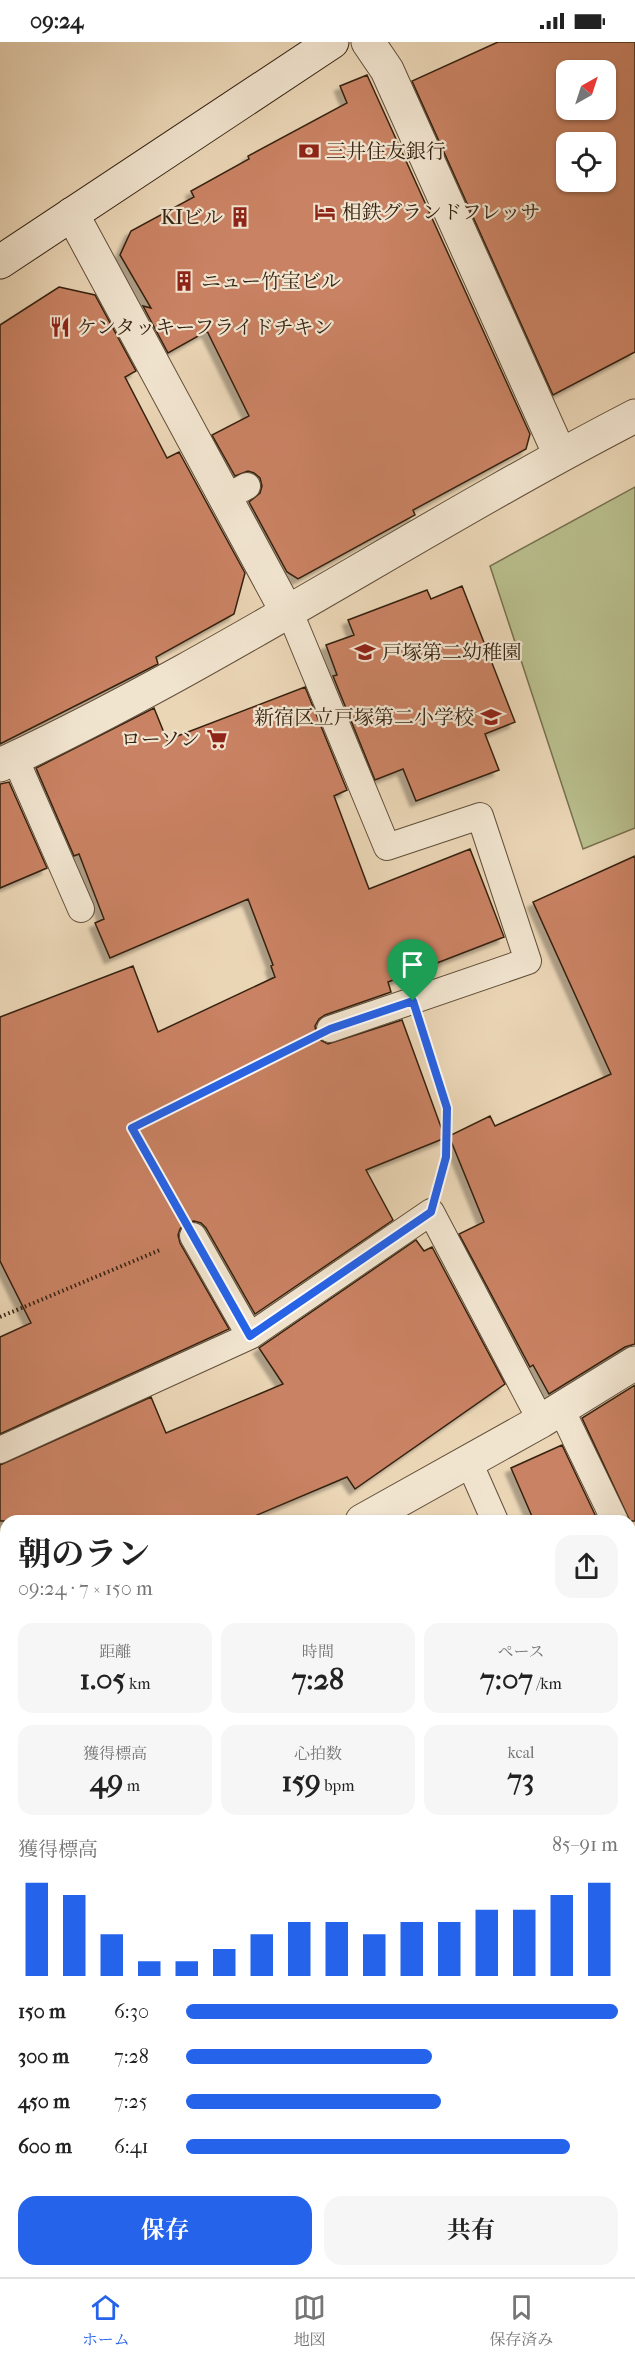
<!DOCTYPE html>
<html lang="ja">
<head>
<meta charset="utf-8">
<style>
	:root { --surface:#fff; --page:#f6f6f6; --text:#222; --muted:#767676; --line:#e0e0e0; --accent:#2563eb }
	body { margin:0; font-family:"IM FELL French Canon","Noto Serif JP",serif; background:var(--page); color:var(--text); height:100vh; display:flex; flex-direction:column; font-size:22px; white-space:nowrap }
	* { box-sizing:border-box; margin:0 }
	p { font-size:20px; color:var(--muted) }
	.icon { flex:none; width:33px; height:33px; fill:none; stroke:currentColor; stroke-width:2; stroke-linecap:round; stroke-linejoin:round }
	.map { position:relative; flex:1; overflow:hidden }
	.panel { position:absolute; left:0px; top:1473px; width:636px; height:762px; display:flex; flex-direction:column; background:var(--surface); border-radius:18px 18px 0 0; box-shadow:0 2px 4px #0004 }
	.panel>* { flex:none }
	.needle { width:39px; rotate:39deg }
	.tools { position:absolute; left:556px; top:18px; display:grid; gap:12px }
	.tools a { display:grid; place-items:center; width:60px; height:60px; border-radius:12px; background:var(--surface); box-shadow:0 2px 4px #0004; font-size:30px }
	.pin { position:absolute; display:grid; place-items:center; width:51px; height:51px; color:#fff; margin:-62px -26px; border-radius:50% 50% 50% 0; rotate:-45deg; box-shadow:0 0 6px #0007 }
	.pin .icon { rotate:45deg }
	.round { display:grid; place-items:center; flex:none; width:63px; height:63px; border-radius:18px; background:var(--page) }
	.head { display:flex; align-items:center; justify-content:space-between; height:102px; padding:0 18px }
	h1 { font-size:33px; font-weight:700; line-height:45px }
	.figures { display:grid; grid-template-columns:repeat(3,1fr); gap:9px; height:102px; padding:6px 18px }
	.figures div { display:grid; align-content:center; border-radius:15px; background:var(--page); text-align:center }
	.figures b { font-size:30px; font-weight:700 }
	.figures small { font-size:16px; font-weight:400 }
	.figures p { font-size:16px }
	.chart { height:168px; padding:12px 18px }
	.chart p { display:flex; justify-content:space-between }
	.chart svg { width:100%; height:108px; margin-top:6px; stroke:var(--accent); stroke-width:6 }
	.button { display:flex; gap:12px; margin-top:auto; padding:12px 18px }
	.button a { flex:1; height:69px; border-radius:18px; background:var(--accent); color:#fff; font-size:24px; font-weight:700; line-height:69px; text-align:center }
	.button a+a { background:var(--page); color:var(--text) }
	ul { padding:0 18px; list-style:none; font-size:20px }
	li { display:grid; grid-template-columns:96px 72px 1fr; align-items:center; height:45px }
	li i { height:15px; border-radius:8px; background:var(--accent) }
	.status { display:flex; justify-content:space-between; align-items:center; height:42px; padding:0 30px; background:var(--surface); direction:ltr }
	.status svg { height:16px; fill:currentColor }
	.tab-bar { display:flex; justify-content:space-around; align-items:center; height:84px; border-top:2px solid var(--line); background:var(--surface); font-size:16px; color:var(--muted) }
	.tab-bar a { display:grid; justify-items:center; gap:3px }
	.tab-bar .selected { color:var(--accent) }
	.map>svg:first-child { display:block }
	.green { fill:#b8bd8c; stroke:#76704e; stroke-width:1.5 }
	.building { fill:#c98263; stroke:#352211; stroke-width:1.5; fill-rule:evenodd; filter:url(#shadow) }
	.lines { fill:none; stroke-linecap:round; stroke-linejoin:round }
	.lane-casing { stroke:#624f3a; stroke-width:28 }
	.street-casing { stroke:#624f3a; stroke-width:35 }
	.secondary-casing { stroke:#352211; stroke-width:35 }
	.path { stroke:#352211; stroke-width:4; stroke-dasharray:1.5 3; stroke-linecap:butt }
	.lane { stroke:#f1e4cf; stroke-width:26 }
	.street { stroke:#f1e4cf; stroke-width:33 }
	.secondary { stroke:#f1e4cf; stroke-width:33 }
	.route-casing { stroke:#fff; stroke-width:12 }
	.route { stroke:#2563eb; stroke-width:8 }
	.labels { text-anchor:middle; stroke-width:4.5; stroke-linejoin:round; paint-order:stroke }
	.poi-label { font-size:20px; fill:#352211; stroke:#f1e4cf; text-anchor:start }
</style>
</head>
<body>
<div class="status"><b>09:24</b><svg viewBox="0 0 49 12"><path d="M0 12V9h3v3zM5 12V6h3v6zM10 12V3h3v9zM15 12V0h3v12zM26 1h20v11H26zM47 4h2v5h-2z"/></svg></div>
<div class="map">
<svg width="635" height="2235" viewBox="0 0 635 2235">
	<defs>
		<filter id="shadow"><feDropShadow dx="-5.5" dy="5.5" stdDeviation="1.5" flood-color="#0004"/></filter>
	</defs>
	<rect width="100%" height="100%" fill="#ead5b5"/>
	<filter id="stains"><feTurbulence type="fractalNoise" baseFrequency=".00333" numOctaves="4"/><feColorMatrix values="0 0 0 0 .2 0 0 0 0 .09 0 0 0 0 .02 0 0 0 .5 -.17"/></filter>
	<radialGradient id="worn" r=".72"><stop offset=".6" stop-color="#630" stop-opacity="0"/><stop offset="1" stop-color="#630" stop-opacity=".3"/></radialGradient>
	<path class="green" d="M635,445V786L583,807L490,524Z
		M632,1783L635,1788V1995L630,1994V1784Z"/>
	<path class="building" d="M498,0H635V310L553,353L412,39ZM567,28H606V68H567ZM567,100H606V140H567Z
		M367,33L530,392L526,407L413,468L415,473L298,537L287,530L249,460L260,451L262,444L260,436L254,431L248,429L235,434L212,393L249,374L207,289L168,311L143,264L151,266L120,213L131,189L194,155L191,149L249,117L248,114L347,61L340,44Z
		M59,245L95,253L136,329L125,335L167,416L179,410L245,531L234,572L156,615L158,622L154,624L0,702V283Z
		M462,544L515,680L485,692L499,728L416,759L403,727L375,738L333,634L337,633L326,603L354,593L348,578L427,548L431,557Z
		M305,645L347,748L334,754L369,847L470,807L504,895L388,940L391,950L325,973L319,977L315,984L316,991L320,998L328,1002L402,978L445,1096L366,1128L393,1178L255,1272L206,1186L201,1181L194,1179L185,1181L180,1187L178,1193L180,1201L229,1287L0,1392V1295L31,1281L0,1219V975L133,924L158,990L275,935L271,924L273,923L248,857L110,916L95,881L104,877L79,812L74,814L36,726L154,666L167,698Z
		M9,740L47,826L0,846V742Z
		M635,814V1302L625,1305L549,1352L533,1323L530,1325L459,1192L484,1180L449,1094L490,1074L495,1084L611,1032L533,860Z
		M416,1198L424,1209L432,1205L505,1342L355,1447L347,1435L243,1479H0V1423L151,1355L166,1391L283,1342L259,1306Z
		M635,1343V1479H630L582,1376Z
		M562,1403L598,1479H534L511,1426Z"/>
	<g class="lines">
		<g class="lane-casing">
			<path id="lane" d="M225,456L247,444
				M287,570L296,585L387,805L480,774L528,919L330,987
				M15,716L81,867
				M193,1194L250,1294L431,1170L541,1379
				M561,1367L615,1479
				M0,1408L250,1294
				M469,1420L495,1479
				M630,1511L635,1521
				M0,2001L6,1998
				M630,2217L633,2222
				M17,2229L27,2235"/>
		</g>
		<g class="street-casing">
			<path id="street" d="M368,0L387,28L560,413
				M72,172L287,570
				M0,723C219,621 420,485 635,374
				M362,1479L541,1379L635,1321
				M0,1593L6,1591
				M630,2027L635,2028
				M0,2192L6,2186
				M601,2235L616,2229"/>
		</g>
		<g class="secondary-casing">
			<path id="secondary" d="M0,220L332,0"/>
		</g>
		<path class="path" d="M424,993L447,1066L446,1115L440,1137
			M176,1163L133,1086L299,1003
			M0,1275L160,1208
			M0,2088L6,2100"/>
		<use href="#lane" class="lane"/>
		<use href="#street" class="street"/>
		<use href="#secondary" class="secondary"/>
	</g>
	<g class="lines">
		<g class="route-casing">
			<path id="route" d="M413,959L447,1066L446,1115L431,1170L250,1294L132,1086L330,987Z"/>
		</g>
		<use href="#route" class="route"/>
	</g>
	<defs>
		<g id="bank-bare" transform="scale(1.62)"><path d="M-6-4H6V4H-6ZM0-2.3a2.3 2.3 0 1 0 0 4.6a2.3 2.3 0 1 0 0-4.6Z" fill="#8f2418" stroke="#f1e4cf" stroke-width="2.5" paint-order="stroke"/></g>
		<g id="hotel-bare" transform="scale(1.62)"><path d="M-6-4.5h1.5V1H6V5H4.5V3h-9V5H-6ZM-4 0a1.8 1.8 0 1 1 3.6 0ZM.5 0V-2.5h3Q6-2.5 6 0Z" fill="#8f2418" stroke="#f1e4cf" stroke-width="2.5" paint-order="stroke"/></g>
		<g id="building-bare" transform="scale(1.62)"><path d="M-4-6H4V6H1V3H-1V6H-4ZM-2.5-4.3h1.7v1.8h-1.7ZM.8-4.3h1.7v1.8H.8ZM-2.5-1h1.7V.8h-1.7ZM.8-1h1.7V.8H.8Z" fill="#8f2418" stroke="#f1e4cf" stroke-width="2.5" paint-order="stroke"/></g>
		<g id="restaurant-bare" transform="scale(1.62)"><path d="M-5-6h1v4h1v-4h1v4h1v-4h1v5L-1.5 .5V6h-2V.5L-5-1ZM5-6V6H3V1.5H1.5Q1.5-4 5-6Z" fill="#8f2418" stroke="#f1e4cf" stroke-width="2.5" paint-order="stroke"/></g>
		<g id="school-bare" transform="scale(1.62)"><path d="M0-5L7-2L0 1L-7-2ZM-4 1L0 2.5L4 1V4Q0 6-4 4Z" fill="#8f2418" stroke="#f1e4cf" stroke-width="2.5" paint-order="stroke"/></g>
		<g id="supermarket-bare" transform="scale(1.62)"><path d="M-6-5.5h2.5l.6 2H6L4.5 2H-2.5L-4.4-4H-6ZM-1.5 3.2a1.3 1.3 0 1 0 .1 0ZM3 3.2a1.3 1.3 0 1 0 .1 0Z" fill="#8f2418" stroke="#f1e4cf" stroke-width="2.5" paint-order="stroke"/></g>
	</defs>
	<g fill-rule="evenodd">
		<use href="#bank-bare" x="309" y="109"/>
		<use href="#hotel-bare" x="325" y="170"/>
		<use href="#building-bare" x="240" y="175"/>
		<use href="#building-bare" x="184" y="239"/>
		<use href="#restaurant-bare" x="60" y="285"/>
		<use href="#school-bare" x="365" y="610"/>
		<use href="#school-bare" x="491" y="675"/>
		<use href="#supermarket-bare" x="217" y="697"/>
	</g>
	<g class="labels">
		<g class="poi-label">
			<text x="326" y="116">三井住友銀行</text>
			<text x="342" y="177">相鉄グランドフレッサ</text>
			<text x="223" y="182" text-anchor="end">KIビル</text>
			<text x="201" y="246">ニュー竹宝ビル</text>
			<text x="77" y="292">ケンタッキーフライドチキン</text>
			<text x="382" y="617">戸塚第二幼稚園</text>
			<text x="474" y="682" text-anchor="end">新宿区立戸塚第二小学校</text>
			<text x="200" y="704" text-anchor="end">ローソン</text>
		</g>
	</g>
	<rect width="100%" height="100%" filter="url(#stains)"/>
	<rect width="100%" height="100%" fill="url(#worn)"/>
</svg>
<div class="tools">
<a><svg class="needle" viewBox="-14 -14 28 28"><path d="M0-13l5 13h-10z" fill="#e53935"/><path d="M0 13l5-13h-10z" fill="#767676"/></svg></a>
<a><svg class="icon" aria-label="locate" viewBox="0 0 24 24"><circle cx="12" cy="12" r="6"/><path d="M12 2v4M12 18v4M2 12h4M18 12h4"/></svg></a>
</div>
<div class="pin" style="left:413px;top:959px;background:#1e9e55"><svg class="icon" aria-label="arrive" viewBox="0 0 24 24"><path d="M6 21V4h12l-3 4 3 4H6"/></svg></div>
<section class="panel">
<div class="head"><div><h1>朝のラン</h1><p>09:24 · 7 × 150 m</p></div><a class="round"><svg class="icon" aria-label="share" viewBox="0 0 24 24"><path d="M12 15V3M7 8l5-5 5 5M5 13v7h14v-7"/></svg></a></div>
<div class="figures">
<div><p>距離</p><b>1.05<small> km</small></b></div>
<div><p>時間</p><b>7:28</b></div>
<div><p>ペース</p><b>7:07<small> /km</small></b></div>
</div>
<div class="figures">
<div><p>獲得標高</p><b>49<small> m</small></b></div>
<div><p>心拍数</p><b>159<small> bpm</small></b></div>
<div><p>kcal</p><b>73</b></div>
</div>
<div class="chart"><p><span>獲得標高</span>85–91 m</p>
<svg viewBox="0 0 160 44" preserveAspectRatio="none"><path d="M5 44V6M15 44V11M25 44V27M35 44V38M45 44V38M55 44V33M65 44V27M75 44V22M85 44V22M95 44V27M105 44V22M115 44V22M125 44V17M135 44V17M145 44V11M155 44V6"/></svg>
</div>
<ul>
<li><b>150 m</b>6:30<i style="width:100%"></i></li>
<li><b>300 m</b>7:28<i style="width:57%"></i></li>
<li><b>450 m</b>7:25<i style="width:59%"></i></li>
<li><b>600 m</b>6:41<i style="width:89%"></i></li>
</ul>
<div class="button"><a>保存</a><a>共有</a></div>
</section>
</div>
<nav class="tab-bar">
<a class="selected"><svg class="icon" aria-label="home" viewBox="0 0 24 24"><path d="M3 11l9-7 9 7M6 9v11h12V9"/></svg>ホーム</a>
<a><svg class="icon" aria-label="map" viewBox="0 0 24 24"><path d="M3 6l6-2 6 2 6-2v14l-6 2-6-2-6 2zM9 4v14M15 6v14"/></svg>地図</a>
<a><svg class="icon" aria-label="saved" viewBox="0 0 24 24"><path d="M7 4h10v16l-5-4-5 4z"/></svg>保存済み</a>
</nav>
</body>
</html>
